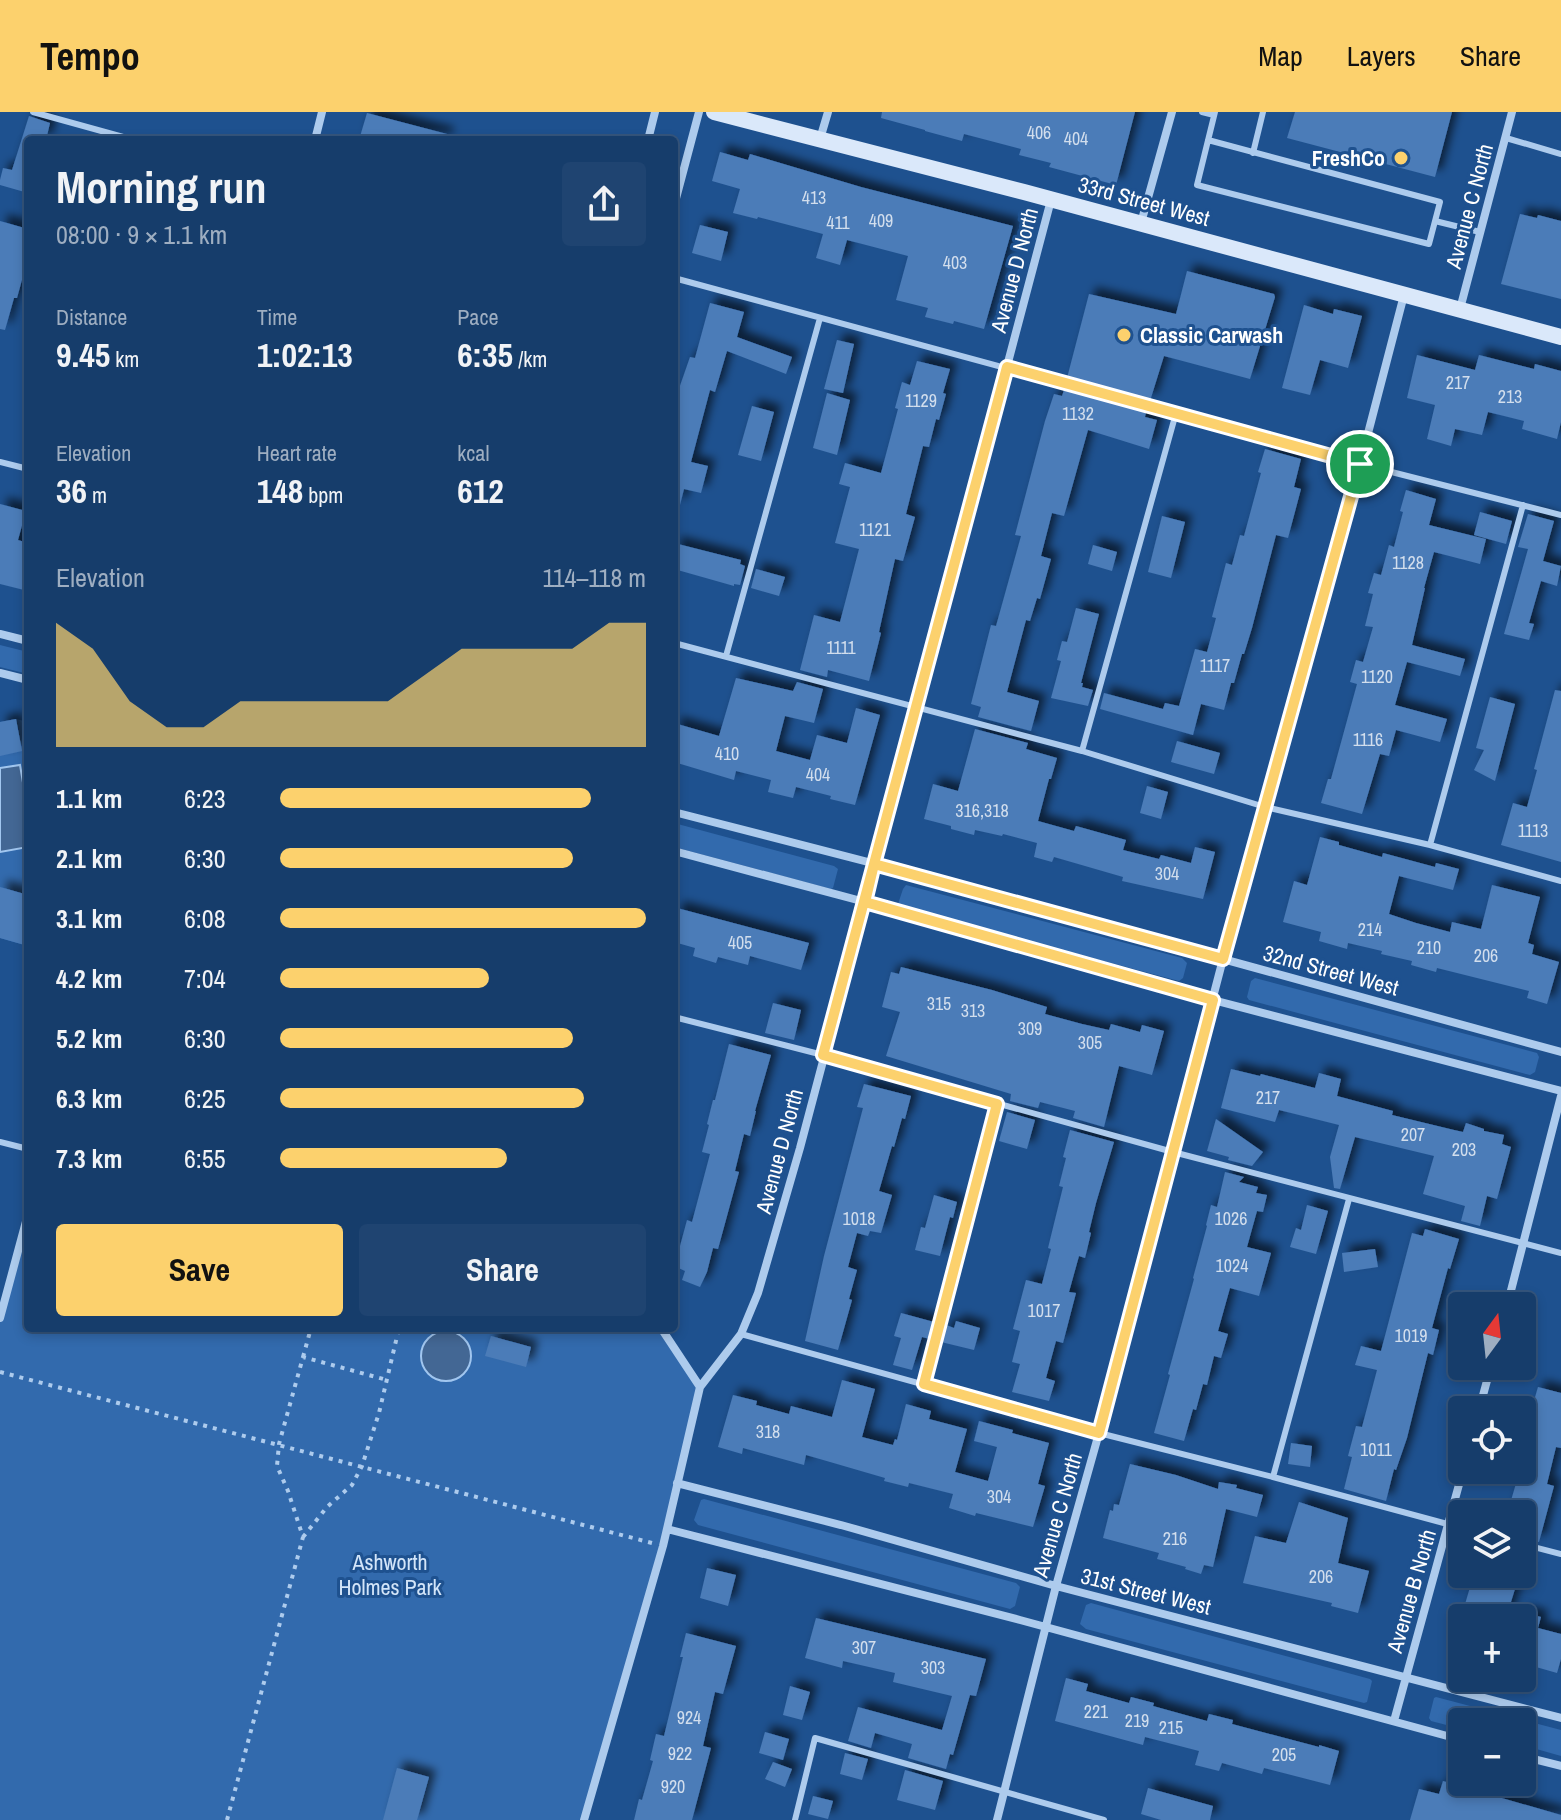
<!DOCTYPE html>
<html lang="en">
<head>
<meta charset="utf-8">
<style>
	:root { --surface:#163d6b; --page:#1f4471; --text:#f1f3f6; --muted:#9eaec1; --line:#35567e; --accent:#fcd16d }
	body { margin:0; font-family:"Archivo Narrow",sans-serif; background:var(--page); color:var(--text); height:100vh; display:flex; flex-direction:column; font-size:30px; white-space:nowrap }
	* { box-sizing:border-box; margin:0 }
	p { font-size:26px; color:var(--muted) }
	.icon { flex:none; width:44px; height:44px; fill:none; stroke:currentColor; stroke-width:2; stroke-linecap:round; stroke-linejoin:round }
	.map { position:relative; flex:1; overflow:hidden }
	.side { position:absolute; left:24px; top:24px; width:654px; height:1196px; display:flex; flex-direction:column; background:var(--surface); border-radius:8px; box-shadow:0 4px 12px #0003,0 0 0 2px var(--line) }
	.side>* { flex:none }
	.needle { width:52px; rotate:15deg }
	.buttons { position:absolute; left:1448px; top:1180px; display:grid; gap:16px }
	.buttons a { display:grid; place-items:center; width:88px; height:88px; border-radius:8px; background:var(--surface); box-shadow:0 4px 12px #0003,0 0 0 2px var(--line); font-size:40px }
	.pin { position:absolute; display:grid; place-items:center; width:68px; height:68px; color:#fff; margin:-34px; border:4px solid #fff; border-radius:50%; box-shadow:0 2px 8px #0007 }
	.round { display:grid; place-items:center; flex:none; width:84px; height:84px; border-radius:8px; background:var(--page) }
	.overview { display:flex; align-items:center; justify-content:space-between; height:136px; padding:0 32px }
	h1 { font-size:44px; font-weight:700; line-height:60px }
	.stats { display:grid; grid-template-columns:repeat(3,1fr); gap:12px; height:136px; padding:8px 32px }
	.stats div { display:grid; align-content:center }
	.stats b { font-size:34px; font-weight:700 }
	.stats small { font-size:22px; font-weight:400 }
	.stats p { font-size:22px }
	.chart { height:224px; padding:16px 32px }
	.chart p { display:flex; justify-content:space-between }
	.chart svg { width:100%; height:144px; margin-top:8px; fill:var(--accent); opacity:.7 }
	.action { display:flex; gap:16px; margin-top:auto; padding:16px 32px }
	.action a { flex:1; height:92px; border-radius:8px; background:var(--accent); color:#111; font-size:32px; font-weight:700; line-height:92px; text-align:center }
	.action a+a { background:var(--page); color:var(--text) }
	ul { padding:0 32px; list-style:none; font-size:26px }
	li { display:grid; grid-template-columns:128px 96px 1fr; align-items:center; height:60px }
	li i { height:20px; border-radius:10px; background:var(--accent) }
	header { display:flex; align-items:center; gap:48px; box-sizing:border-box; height:112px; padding:0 40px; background:var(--accent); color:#111 }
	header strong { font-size:38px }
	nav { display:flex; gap:44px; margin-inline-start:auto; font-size:28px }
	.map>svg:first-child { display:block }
	.green { fill:#326aad }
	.water { fill:#436794; stroke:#a1c6ef; stroke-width:2 }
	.building { fill:#4b7cb8; filter:url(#shadow) }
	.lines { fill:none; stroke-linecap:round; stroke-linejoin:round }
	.path { stroke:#adcbed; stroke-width:4; stroke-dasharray:4 6; stroke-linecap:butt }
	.service { stroke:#adcbed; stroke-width:6 }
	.minor { stroke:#adcbed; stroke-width:8 }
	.secondary { stroke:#dae8fa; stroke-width:16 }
	.route-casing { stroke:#fff; stroke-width:16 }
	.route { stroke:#fcd16d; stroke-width:10 }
	.poi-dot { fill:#fcd16d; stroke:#1e518f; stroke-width:3 }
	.labels { text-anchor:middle; stroke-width:6; stroke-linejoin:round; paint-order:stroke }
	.number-label { font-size:18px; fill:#d2deed }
	.poi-label { font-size:22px; font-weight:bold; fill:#fff; stroke:#1e518f; text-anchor:end }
	.street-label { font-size:22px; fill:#fff; stroke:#1e518f }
	.park-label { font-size:22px; fill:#d3e5f9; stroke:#1e518f }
</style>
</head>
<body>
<header>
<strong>Tempo</strong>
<nav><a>Map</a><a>Layers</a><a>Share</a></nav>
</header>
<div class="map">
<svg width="1561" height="1708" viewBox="0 0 1561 1708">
	<defs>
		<filter id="shadow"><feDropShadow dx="7" dy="-7" stdDeviation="4" flood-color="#0009"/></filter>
	</defs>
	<rect width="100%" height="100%" fill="#1e518f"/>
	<path class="green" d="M0,533L28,540V562L0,555Z
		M16,607L28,610V834L0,826V610Z
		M674,711L834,754L838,757L833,776L831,777L674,735Z
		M906,773L1182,846L1187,851L1183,866L1179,869L900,795L898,792L903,777Z
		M1255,866L1537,941L1539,945L1535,960L1530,963L1249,888L1247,885L1251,869Z
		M28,1110V1216H661L700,1275L663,1434L584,1708H0V1206Z
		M704,1387L1016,1471L1020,1475L1015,1494L1010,1497L698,1413L694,1408L701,1388Z
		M1091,1491L1370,1567L1372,1569L1367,1590L1364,1591L1086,1517L1080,1512L1086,1493Z
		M1436,1585L1561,1618V1644L1522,1633V1610H1462V1617L1431,1609L1429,1606L1434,1586Z"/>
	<path class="water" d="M20,653L28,700V735L0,740V656Z
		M421 1244a25 25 0 1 1 50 0a25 25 0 1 1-50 0Z"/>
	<path class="building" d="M882,0H1135L1116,73L1049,55L1051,51L1019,43L1021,37L964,22L962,29L925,19V18L881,6Z
		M1295,0H1452L1435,65L1287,26Z
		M367,1L447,22L446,28H359Z
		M29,4L50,11L46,28H28V81L0,73V68L3,56L12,58Z
		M720,40L748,48L750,42L861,75L1013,114L984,217L954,209L953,212L925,205L928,196L896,188L908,144L847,128L840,153L816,146L823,122L758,105L757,107L733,101L740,77L712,69Z
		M1520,102L1537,106L1538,103L1561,109V187L1501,172Z
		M0,109L28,117V146L17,186H14L5,218L0,217Z
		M700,113L728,120L721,149L692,141Z
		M1187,159L1274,182L1275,185L1250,267L1164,244L1150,289L1067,266L1089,182L1176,202Z
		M710,191L744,200L737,225L792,245L786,262L727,239L715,280L710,278L691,350L708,354L701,381L684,377L680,393L674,392V291L690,245L695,246Z
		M1304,193L1333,202L1334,197L1362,204L1348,256L1320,248L1310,283L1282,276Z
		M837,228L854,232L843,281L824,277Z
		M1417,243L1475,258L1479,243L1534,257L1535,252L1561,259V310L1557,327L1522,317L1524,309L1488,300L1482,323L1455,317L1451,334L1427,327L1435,293L1407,286Z
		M917,249L950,257L943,281L946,282L939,308L936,307L929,335L923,334L906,402L915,405L903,449L895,447L879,520L881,521L869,569L828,558L827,565L800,558L814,503L840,510L859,437L835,431L850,375L839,372L845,351L881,361L898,297L895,296L902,270L910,273Z
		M1064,278L1146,300L1145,305L1157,308L1149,337L1088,318L1064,404L1052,401L1041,444L1051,447L1040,487L1037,486L1030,509L1026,508L1007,580L1039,589L1031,619L978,605L981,595L971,592L991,513L996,514L1021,424L1015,423L1045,309L1054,282L1062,284Z
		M827,281L850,288L837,343L813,336Z
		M752,294L774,300L761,349L738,343Z
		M1265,337L1301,347L1294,375L1301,377L1288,426L1276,423L1252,516L1244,542H1242L1234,571H1231L1224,598L1201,592L1193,623L1100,597L1104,581L1163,597L1165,591L1179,594L1195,537L1207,540L1216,506L1212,505L1226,451L1232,453L1240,423L1244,424L1261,361L1258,360Z
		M1406,378L1436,387L1429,413L1486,427L1480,452L1434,440L1424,476H1425L1412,533L1465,547L1460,564L1407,550L1395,593L1447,607L1440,630L1396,618L1389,644L1380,642L1362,702L1321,691L1328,667H1331L1357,572L1350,570L1356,548L1363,550L1373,515L1365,514L1373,482L1368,481L1374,461L1381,463L1389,433L1394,435L1403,400L1400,399Z
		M0,392L26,399L18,428L28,431V479L0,472Z
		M1480,400L1512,409L1506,432L1474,423Z
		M1528,402L1554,409L1543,449L1561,454L1557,474L1541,469L1529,511L1534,512L1529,528L1504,522L1528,437L1518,435Z
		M1162,404L1185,410L1171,466L1148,460Z
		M674,431L741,448L740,452L745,454L740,473L734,472V474L674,457Z
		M1093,433L1117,440L1112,459L1088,452Z
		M756,457L785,465L779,484L751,476Z
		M1076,496L1099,502L1081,571H1083L1082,575L1093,578L1088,594L1051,586L1061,549L1057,548L1062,529L1067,530Z
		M736,566L793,579L797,570L823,577L814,611L785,604L776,639L810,648L817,623L847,631L856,596L880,603L855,693L830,687L831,684L796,675L793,686L768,680L771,668L736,659L734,668L674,650V611L719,624Z
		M1555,578L1561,579V750L1501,733L1513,691L1527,695L1537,658L1534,657Z
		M1490,585L1515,592L1495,669L1474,658L1484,638L1476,636Z
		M16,607L22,639L0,644V610Z
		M975,617L1028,631L1026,637L1057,646L1051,667H1049L1038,709L1074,719L1076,714L1126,728L1123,738L1159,747L1161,743L1191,751L1195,735L1215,740L1203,787L1122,769L1123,765L1054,745L1052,750L1034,745L1037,731L1003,722L1002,724L975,718L974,723L951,717V714L924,707L933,672L958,679Z
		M1177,629L1220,641L1214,662L1171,650Z
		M1147,674L1168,680L1161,707L1140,701Z
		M1320,725L1339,730V733L1382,745L1383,741L1435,755L1436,751L1459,757L1453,778L1399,764L1389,802L1416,811L1450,820L1452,810L1481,817L1492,773L1540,785L1528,831L1534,833L1532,842L1559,850L1547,892L1527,886L1529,879L1437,856L1436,860L1411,853L1412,849L1381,842L1382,839L1348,831L1347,837L1319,829L1321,820L1283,810L1294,769L1307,773Z
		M0,775L28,783V834L0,826Z
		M677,796L809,831L801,858L750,844L748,853L718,845L716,851L693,844L695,836L674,830V807Z
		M901,855L992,878L1047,895L1045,902L1082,912L1109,918L1111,912L1140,920L1142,913L1164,919L1152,963L1119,954L1104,1015L1073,1006L1075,999L1040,990L1038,996L1010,989L1011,982L886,944L900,900L882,895L891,860L899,862Z
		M773,891L801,898L794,928L765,921Z
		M729,932L771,943L755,999H756L750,1024L744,1022L735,1059L739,1060L718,1137L713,1136L707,1160L700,1175L682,1168L685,1159L674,1154V1133L680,1134L687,1108L692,1110L710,1042L702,1040L709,1013L707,1012L713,988H715Z
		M1231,957L1260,964L1261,962L1315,976L1319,961L1341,967L1337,984L1393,999L1392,1003L1454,1018L1463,1020L1466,1011L1484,1017V1019L1504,1023L1502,1032L1511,1035L1497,1087L1487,1084L1480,1114L1461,1109L1465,1094L1423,1082L1434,1044L1355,1025L1340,1077L1334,1076L1330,1045L1339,1013L1279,998L1275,1010L1221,996Z
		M864,972L911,984L905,1007L902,1006L894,1035L892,1034L879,1079L892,1083L881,1121L870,1119L868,1124L857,1121L848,1155L857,1158L849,1187L852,1188L838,1238L805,1229L824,1144L863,996L857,995Z
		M1007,1000L1035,1008L1027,1037L999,1029Z
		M1216,1007L1263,1040L1252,1054L1228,1048L1229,1045L1207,1039Z
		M1070,1018L1114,1030L1096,1091L1089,1120L1091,1121L1085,1146L1079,1144L1069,1180L1076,1181L1063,1231L1056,1229L1046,1266L1055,1269L1049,1289L1012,1280L1020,1252L1012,1250L1020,1219L1013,1217L1026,1168L1042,1172L1051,1137L1048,1136L1063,1075L1059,1074L1066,1046L1063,1045Z
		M1225,1060L1244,1065L1239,1070L1258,1075L1256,1081L1267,1083L1263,1100L1257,1099L1247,1135L1271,1141L1259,1184L1230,1176L1218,1219L1228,1222L1221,1246L1214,1244L1207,1273L1203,1272L1196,1298L1193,1297L1184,1329L1154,1321L1170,1263L1168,1262L1194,1167L1193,1166L1207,1114L1206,1113L1211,1093L1217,1095Z
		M934,1083L957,1090L953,1106L950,1105L940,1144L915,1138L921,1115L925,1116Z
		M1307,1093L1328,1099L1316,1142L1290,1135L1296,1116L1301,1118Z
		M1425,1117L1459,1127L1450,1157L1448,1156L1432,1216L1439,1218L1433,1243L1428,1241L1407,1326L1396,1358L1394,1357L1386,1389L1344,1377L1352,1345L1348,1344L1356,1314L1362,1315L1377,1258L1355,1253L1361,1234L1381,1239L1412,1121L1423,1124Z
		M1375,1137L1378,1155L1344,1160L1342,1141Z
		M901,1201L934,1210L930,1227L922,1225L912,1258L893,1253L901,1226L894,1224Z
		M956,1209L980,1216L974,1238L941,1230L946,1213L954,1216Z
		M491,1224L531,1235L526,1255L485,1244Z
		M842,1268L875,1277L862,1325L893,1333L895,1327L897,1328L906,1292L931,1299L929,1307L967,1317L955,1360L988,1369L997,1335L974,1329L979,1309L1013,1318L1012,1321L1049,1331L1038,1372L1045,1374L1033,1415L976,1401L975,1404L949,1396L953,1382L909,1371L908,1375L884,1369L885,1366L806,1343L804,1353L743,1336L742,1342L718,1335L733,1283L757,1289L756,1293L789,1302L791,1294L832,1305Z
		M1538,1275L1561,1281V1336L1556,1335L1547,1372L1554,1374L1539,1430L1522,1426V1402H1507L1520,1358H1522V1323L1527,1306H1529Z
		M1291,1331L1312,1334L1310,1355L1288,1352Z
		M1130,1352L1176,1363L1218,1377L1219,1370L1237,1373L1236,1376L1263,1383L1257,1405L1226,1397L1213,1455L1204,1453L1201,1462L1185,1457L1186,1455L1157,1447L1159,1441L1103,1426L1110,1398L1113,1399L1114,1392L1119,1393Z
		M1299,1390L1348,1406L1338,1451L1369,1459L1358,1501L1331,1494L1332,1491L1243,1471L1255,1424L1286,1431Z
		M707,1456L736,1463L728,1494L700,1486Z
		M1473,1465L1515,1477L1506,1506H1461Z
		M1522,1500L1541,1505L1538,1516L1561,1522V1547L1557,1561L1536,1555L1537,1550L1530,1548L1528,1555H1522Z
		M816,1506L986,1547L976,1584L970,1583L953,1643L950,1642L946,1657L908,1646L912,1632L875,1621L871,1636L848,1629L858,1595L942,1618L952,1584L893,1570L895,1561L843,1549L842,1556L805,1546Z
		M686,1521L736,1534L723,1582L715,1580L703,1634L711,1636L692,1708H634L639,1687L642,1688L653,1649L650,1648L656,1622L664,1624L683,1545H680Z
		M1066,1566L1088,1572L1086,1579L1129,1591L1131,1585L1154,1591L1153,1594L1207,1609L1209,1602L1233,1608L1232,1612L1319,1635V1633L1339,1639L1330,1673L1264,1656L1262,1662L1222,1651L1219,1659L1195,1653L1199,1639L1145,1625L1143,1633L1055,1609Z
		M790,1574L810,1580L802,1608L783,1603Z
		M765,1620L789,1627L783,1648L759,1641Z
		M845,1641L868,1647L862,1668L840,1662Z
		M773,1650L792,1657L785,1675L765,1667Z
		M397,1656L429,1665L417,1708H383Z
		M905,1658L943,1669L935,1698L897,1688Z
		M1443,1669L1561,1703V1708H1410L1419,1677L1439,1682Z
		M1148,1676L1213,1694L1210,1708H1161L1141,1702Z
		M813,1684L833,1689L828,1707L808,1702Z"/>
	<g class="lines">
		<path class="path" d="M303,1245L311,1216
			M0,1260L652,1431
			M303,1425L327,1395L352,1373L362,1354L379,1301L399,1216
			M227,1708L303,1425L288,1379L277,1354L279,1332L303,1245L387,1268"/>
		<path class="service" d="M33,0L134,28
			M1202,0L1214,3
			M1506,26L1561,42
			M1208,28L1440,90L1429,132L1197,73L1215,0
			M1253,41L1263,0
			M1435,109L1480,120
			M674,166L1360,352L1561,403
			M0,350L28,357
			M674,531L1082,639L1265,695L1430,733L1561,769
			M726,544L820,206
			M1082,639L1176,301
			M1430,733L1523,393
			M674,905L823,943L1173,1040L1561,1141
			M0,1030L28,1037
			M741,1222L1099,1321L1273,1365L1462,1416
			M924,1272L997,992
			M1273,1365L1349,1087
			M1522,1432L1561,1442
			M795,1708L815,1626L1104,1708"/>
		<path class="minor" d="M820,27L828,0
			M315,28L322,0
			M648,28L655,0
			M674,94L699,0
			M1141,111L1172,0
			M1460,197L1512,0
			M0,522L28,529
			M0,561L28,568
			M674,700L903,759L1561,940
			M674,739L865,790L1213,888L1561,979
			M1507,1194L1561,984
			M0,1206L28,1102
			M661,1216L700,1275
			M1479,1298L1491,1254
			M677,1371L841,1413L1056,1474L1561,1606
			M667,1417L1020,1508L1462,1628
			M1394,1609L1463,1358
			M1522,1644L1561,1654
			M584,1708L663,1434L700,1275L741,1222L758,1181L800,1036L1051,88
			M997,1708L1056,1474L1099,1321L1223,847L1360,352L1404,183"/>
		<path class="secondary" d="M714,0L1024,80L1561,225"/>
	</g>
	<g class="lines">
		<g class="route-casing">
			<path id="route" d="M1360,352L1007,255L874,752L865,790L1213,888L1099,1321L924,1272L997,992L823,943L874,752L1223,847L1360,352"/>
		</g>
		<use href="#route" class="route"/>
	</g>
	<g class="poi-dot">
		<circle cx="1401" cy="46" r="8"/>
		<circle cx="1124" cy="223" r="8"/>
	</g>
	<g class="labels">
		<g class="number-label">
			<text x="1039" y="27">406</text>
			<text x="1076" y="33">404</text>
			<text x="814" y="92">413</text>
			<text x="881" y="115">409</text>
			<text x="838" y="117">411</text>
			<text x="955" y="157">403</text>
			<text x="1458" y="277">217</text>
			<text x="1510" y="291">213</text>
			<text x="921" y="295">1129</text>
			<text x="1078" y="308">1132</text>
			<text x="875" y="424">1121</text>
			<text x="1408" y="457">1128</text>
			<text x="841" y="542">1111</text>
			<text x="1215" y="560">1117</text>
			<text x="1377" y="571">1120</text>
			<text x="1368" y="634">1116</text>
			<text x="727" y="648">410</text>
			<text x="818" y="669">404</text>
			<text x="982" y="705">316,318</text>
			<text x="1533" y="725">1113</text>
			<text x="1167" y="768">304</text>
			<text x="1370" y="824">214</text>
			<text x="740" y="837">405</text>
			<text x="1429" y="842">210</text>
			<text x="1486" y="850">206</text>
			<text x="939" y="898">315</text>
			<text x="973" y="905">313</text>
			<text x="1030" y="923">309</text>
			<text x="1090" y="937">305</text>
			<text x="1268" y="992">217</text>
			<text x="1413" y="1029">207</text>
			<text x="1464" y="1044">203</text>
			<text x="859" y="1113">1018</text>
			<text x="1231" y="1113">1026</text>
			<text x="1232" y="1160">1024</text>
			<text x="1044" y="1205">1017</text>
			<text x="1411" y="1230">1019</text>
			<text x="768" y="1326">318</text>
			<text x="1376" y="1344">1011</text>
			<text x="999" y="1391">304</text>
			<text x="1175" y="1433">216</text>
			<text x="1321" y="1471">206</text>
			<text x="864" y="1542">307</text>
			<text x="933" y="1562">303</text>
			<text x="1096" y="1606">221</text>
			<text x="689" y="1612">924</text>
			<text x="1137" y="1615">219</text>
			<text x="1171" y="1622">215</text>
			<text x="680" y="1648">922</text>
			<text x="1284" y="1649">205</text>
			<text x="673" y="1681">920</text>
		</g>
		<g class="poi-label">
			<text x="1385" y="54">FreshCo</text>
			<text x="1140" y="231" text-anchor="start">Classic Carwash</text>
		</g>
		<g class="street-label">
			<text transform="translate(1144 89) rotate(15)" y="8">33rd Street West</text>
			<text transform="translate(1469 94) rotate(-75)" y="8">Avenue C North</text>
			<text transform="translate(1014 158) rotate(-75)" y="8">Avenue D North</text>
			<text transform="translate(1331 858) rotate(15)" y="8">32nd Street West</text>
			<text transform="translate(779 1039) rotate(-75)" y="8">Avenue D North</text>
			<text transform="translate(1057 1403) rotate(-74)" y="8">Avenue C North</text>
			<text transform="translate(1146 1479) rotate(14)" y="8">31st Street West</text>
			<text transform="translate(1411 1479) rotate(-74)" y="8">Avenue B North</text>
		</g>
		<g class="park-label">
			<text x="390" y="1458">Ashworth<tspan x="390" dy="25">Holmes Park</tspan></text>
		</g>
	</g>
</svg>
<div class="buttons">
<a><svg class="needle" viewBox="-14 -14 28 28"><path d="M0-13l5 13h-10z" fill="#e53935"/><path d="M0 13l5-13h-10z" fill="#9eaec1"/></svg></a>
<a><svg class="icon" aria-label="locate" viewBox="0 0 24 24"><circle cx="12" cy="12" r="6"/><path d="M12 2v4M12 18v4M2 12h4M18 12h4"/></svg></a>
<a><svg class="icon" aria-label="layers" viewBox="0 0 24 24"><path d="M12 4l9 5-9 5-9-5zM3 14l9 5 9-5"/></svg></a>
<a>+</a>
<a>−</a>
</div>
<div class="pin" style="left:1360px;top:352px;background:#1e9e55"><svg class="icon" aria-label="arrive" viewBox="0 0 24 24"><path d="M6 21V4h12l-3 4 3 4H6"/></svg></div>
<section class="side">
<div class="overview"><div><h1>Morning run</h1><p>08:00 · 9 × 1.1 km</p></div><a class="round"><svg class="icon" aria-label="share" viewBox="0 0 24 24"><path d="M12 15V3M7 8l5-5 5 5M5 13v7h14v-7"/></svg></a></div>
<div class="stats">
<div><p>Distance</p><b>9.45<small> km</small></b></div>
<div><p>Time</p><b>1:02:13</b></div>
<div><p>Pace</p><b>6:35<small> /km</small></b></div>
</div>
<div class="stats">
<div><p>Elevation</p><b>36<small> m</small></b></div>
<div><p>Heart rate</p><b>148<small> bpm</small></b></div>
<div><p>kcal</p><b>612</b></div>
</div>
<div class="chart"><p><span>Elevation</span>114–118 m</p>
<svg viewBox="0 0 160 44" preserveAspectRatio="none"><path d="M0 44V6L10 14L20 30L30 38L40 38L50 30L60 30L70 30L80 30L90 30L100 22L110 14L120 14L130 14L140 14L150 6L160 6V44z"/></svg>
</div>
<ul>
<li><b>1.1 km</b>6:23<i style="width:85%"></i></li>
<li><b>2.1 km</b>6:30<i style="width:80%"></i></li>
<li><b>3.1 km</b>6:08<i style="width:100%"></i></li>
<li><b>4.2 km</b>7:04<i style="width:57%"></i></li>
<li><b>5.2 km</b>6:30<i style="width:80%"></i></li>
<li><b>6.3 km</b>6:25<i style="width:83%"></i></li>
<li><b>7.3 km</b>6:55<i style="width:62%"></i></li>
</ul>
<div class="action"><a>Save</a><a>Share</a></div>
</section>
</div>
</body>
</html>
